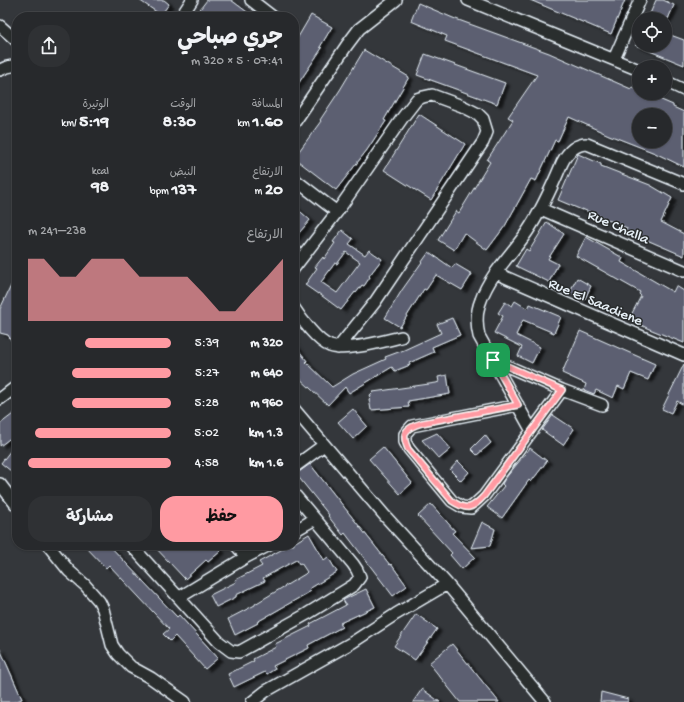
<!DOCTYPE html>
<html lang="ar">
<head>
<meta charset="utf-8">
<style>
	:root { --surface:#27292c; --page:#2f3134; --text:#f1f3f6; --muted:#a4a6a9; --line:#434548; --accent:#ff9aa2 }
	body { margin:0; font-family:"Gochi Hand","Playpen Sans Arabic",sans-serif; background:var(--page); color:var(--text); direction:rtl; height:100vh; display:flex; flex-direction:column; font-size:15px; white-space:nowrap }
	* { box-sizing:border-box; margin:0 }
	p { font-size:13px; color:var(--muted) }
	.icon { flex:none; width:22px; height:22px; fill:none; stroke:currentColor; stroke-width:2; stroke-linecap:round; stroke-linejoin:round }
	.map { position:relative; flex:1; overflow:hidden; direction:ltr }
	.sheet { position:absolute; left:12px; top:12px; width:287px; height:538px; display:flex; flex-direction:column; background:var(--surface); border-radius:16px; box-shadow:0 1px 3px #0004,0 0 0 1px var(--line); direction:rtl }
	.sheet>* { flex:none }
	.fabs { position:absolute; left:632px; top:12px; display:grid; gap:8px }
	.fabs a { display:grid; place-items:center; width:40px; height:40px; border-radius:50%; background:var(--surface); box-shadow:0 1px 3px #0004,0 0 0 1px var(--line); font-size:20px }
	.pin { position:absolute; display:grid; place-items:center; width:34px; height:34px; color:#fff; margin:-17px; border-radius:8px; box-shadow:0 2px 6px #0006 }
	.round { display:grid; place-items:center; flex:none; width:42px; height:42px; border-radius:16px; background:var(--page) }
	.headline { display:flex; align-items:center; justify-content:space-between; height:68px; padding:0 16px }
	h1 { font-size:22px; font-weight:700; line-height:30px }
	.stats { display:grid; grid-template-columns:repeat(3,1fr); gap:6px; height:68px; padding:4px 16px }
	.stats div { display:grid; align-content:center }
	.stats b { font-size:17px; font-weight:700 }
	.stats small { font-size:11px; font-weight:400 }
	.stats p { font-size:11px }
	.chart { height:112px; padding:8px 16px }
	.chart p { display:flex; justify-content:space-between }
	.chart svg { width:100%; height:72px; margin-top:4px; fill:var(--accent); opacity:.7 }
	.primary-button { display:flex; gap:8px; margin-top:auto; padding:8px 16px }
	.primary-button a { flex:1; height:46px; border-radius:16px; background:var(--accent); color:#111; font-size:16px; font-weight:700; line-height:46px; text-align:center }
	.primary-button a+a { background:var(--page); color:var(--text) }
	ul { padding:0 16px; list-style:none; font-size:13px }
	li { display:grid; grid-template-columns:64px 48px 1fr; align-items:center; height:30px }
	li i { height:10px; border-radius:5px; background:var(--accent) }
	.map>svg:first-child { display:block }
	.building { fill:#5c5f71; stroke:#e8f1f8; fill-rule:evenodd; filter:url(#shadow) }
	.lines { fill:none; stroke-linecap:round; stroke-linejoin:round }
	.street-casing { stroke:#e8f1f8; stroke-width:14 }
	.street { stroke:#2a2d2e; stroke-width:11 }
	.route-casing { stroke:#fff; stroke-width:8 }
	.route { stroke:#ff9aa2; stroke-width:5 }
	.labels { text-anchor:middle; stroke-width:3; stroke-linejoin:round; paint-order:stroke }
	.street-label { font-size:15px; fill:#e8f1f8; stroke:#2a2d2e }
</style>
</head>
<body>
<div class="map">
<svg width="684" height="702" viewBox="0 0 684 702">
	<defs>
		<filter id="shadow"><feDropShadow dx="4.5" dy="2.5" stdDeviation="1" flood-color="#0009"/></filter>
	</defs>
	<rect width="100%" height="100%" fill="#34373b"/>
	<filter id="ink" filterUnits="userSpaceOnUse"><feTurbulence type="fractalNoise" baseFrequency=".025" numOctaves="2"/><feDisplacementMap in="SourceGraphic" scale="8" xChannelSelector="R" yChannelSelector="G"/><feConvolveMatrix kernelMatrix="1 2 1 2 8 2 1 2 1" color-interpolation-filters="sRGB"/></filter>
	<g filter="url(#ink)">
		<path class="building" d="M139,0H164L169,4L161,15Z
			M207,0H231L254,17H194Z
			M530,0H625L611,34Z
			M656,0H663L674,5L668,19H655L649,16Z
			M418,3L453,18L549,53L631,89L632,87L639,90V93H645L673,105V107L684,112V167L655,153L609,135L569,117L558,141L555,140L536,181L531,179L505,226L487,250L464,233L454,250L438,240L456,211L459,213L490,162L487,160L513,120L508,117L537,75L445,41L447,36L411,21ZM639,115H665V141H639Z
			M311,15L332,27L320,47L322,48L294,90V44Z
			M665,33L684,40V65L635,45H665Z
			M364,50L409,77L384,120L386,121L367,150L336,190L294,158L321,121L320,120L340,90Z
			M425,54L505,83L497,104L417,75Z
			M419,114L465,144L431,200L384,170Z
			M578,154L601,164V166L650,185L672,198L661,222L684,234V256L626,231L627,228L582,209V210L558,200Z
			M294,206L310,220L294,239Z
			M547,222L564,234L548,259L558,264L549,282L516,266L526,249L529,251Z
			M342,230L353,239L349,244L365,255L369,250L382,259L369,276L370,277L364,286L362,285L356,293L355,292L341,310L318,293V294L305,285L317,268L315,267L323,257L324,259L335,243L333,242ZM346,252L360,262L337,293L321,282L335,263L337,264Z
			M586,237L623,258L621,262L673,292L676,286L684,291V343L647,328L629,319L641,296L639,294L640,292L576,256Z
			M429,252L452,268L455,264L472,274L462,290L436,275L426,290L424,289L400,327L385,318L402,290Z
			M17,273V350L8,335L0,333V309Z
			M577,278L591,286L584,301L569,293Z
			M515,301L528,309L530,304L561,317L554,333L523,320L516,335L540,347L532,363L518,356L522,347L494,333L503,316L498,313L505,302L512,306Z
			M452,318L460,335L432,347L434,352L409,363L410,365L395,371L392,367L349,393L345,387L328,405L294,373V344L307,361L306,362L332,387L353,374L386,359L385,357L404,350L441,333L437,324Z
			M580,331L655,364L648,380L631,373L624,389L618,386L613,398L596,390L594,394L584,390L586,384L562,373Z
			M684,364V405L677,401L671,413L662,409Z
			M447,375L450,394L408,401L409,407L371,410L369,399L371,397L370,395L373,392L436,383L439,382L438,377Z
			M353,409L367,426L353,439L338,422Z
			M17,411V433L0,446V424Z
			M553,415L574,429L563,445L542,430Z
			M437,433L451,449L439,459L422,440Z
			M485,435L491,443L477,455L471,449Z
			M383,447L412,483L400,494L369,459Z
			M530,448L547,461L531,482L529,480L502,518L487,507L504,486L502,484L504,480Z
			M11,450L17,455V476L1,463Z
			M458,461L469,472L461,481L450,470Z
			M310,464L390,565L391,564L407,586L393,596L345,533L343,535L328,516L329,515L296,474Z
			M431,504L455,531L452,533L475,557L462,569L450,555L452,553L418,516Z
			M482,522L495,529L490,546L471,548Z
			M309,534L324,560L328,557L337,572L309,589L311,591L257,622L258,623L235,635L228,619L255,605V604L305,574L307,572L301,563L299,564L297,560H296L263,578L265,581L236,595V597L216,607L210,595L236,582L235,580L262,566L259,562L290,545H294V543Z
			M84,545H109L177,617L179,615L218,658L205,669L175,636L170,641L163,634L169,629L109,565L106,568Z
			M153,545H215L221,551L208,562L206,560L185,579Z
			M366,589L375,607L340,623L342,627L308,645L309,648L273,666L275,669L267,674L265,672L234,687L228,674L254,661L253,659L276,647L275,644L311,626L310,624L346,605L343,600Z
			M416,614L437,629L415,660L394,646Z
			M452,644L499,702H460L429,663Z
			M0,649L22,699L14,702H0Z
			M422,689L440,702H413Z
			M601,692L628,699V702H600Z"/>
		<g class="lines">
			<g class="street-casing">
				<path id="street" d="M251,0L273,17
					M468,0L639,70
					M181,17L192,0
					M0,26L17,41
					M614,59L640,0
					M0,70L7,67L17,65
					M665,81L684,90
					M294,123L347,45L359,29L396,0
					M294,179L337,212
					M541,209L684,271
					M294,268L337,212L403,117L417,99L423,97L432,95L462,106L478,114L483,119L487,132L483,142L375,302L338,348
					M496,273L684,355
					M294,308C301,319 318,342 330,346C346,352 384,341 401,337
					M493,360L562,390L602,405
					M0,399L17,386
					M518,405L412,426L405,434V442L409,449L452,501L462,507L471,508L484,496L562,390
					M294,409L385,516L447,584L545,702
					M532,431L479,336C476,323 476,312 481,300C490,274 512,254 527,232C542,210 552,187 562,163C567,153 575,144 587,144L684,184
					M294,467L324,445
					M0,484L17,506
					M294,531L315,519
					M48,545L69,571L85,585L99,601L103,609L112,645L118,654L131,667L151,678L185,702
					M131,545L219,642L231,651L239,652L307,614L354,585L360,577L357,570L353,564L294,494
					M236,545L246,557
					M180,597L246,557L269,545
					M252,702L266,691L353,642L396,614L447,584"/>
			</g>
			<use href="#street" class="street"/>
		</g>
	</g>
	<g class="lines" filter="url(#ink)">
		<g class="route-casing">
			<path id="route" d="M493,360L562,390L484,496C472,509 467,511 452,501L408,449C401,433 405,428 422,423L518,405Z"/>
		</g>
		<use href="#route" class="route"/>
	</g>
	<g class="labels">
		<g class="street-label">
			<text transform="translate(619 226) rotate(24)" y="5">Rue Challa</text>
			<text transform="translate(596 301) rotate(23)" y="5">Rue El Saadiene</text>
		</g>
	</g>
</svg>
<div class="fabs">
<a><svg class="icon" aria-label="locate" viewBox="0 0 24 24"><circle cx="12" cy="12" r="6"/><path d="M12 2v4M12 18v4M2 12h4M18 12h4"/></svg></a>
<a>+</a>
<a>−</a>
</div>
<div class="pin" style="left:493px;top:360px;background:#1e9e55"><svg class="icon" aria-label="arrive" viewBox="0 0 24 24"><path d="M6 21V4h12l-3 4 3 4H6"/></svg></div>
<section class="sheet">
<div class="headline"><div><h1>جري صباحي</h1><p>07:41 · 5 × 320 m</p></div><a class="round"><svg class="icon" aria-label="share" viewBox="0 0 24 24"><path d="M12 15V3M7 8l5-5 5 5M5 13v7h14v-7"/></svg></a></div>
<div class="stats">
<div><p>المسافة</p><b>1.60<small> km</small></b></div>
<div><p>الوقت</p><b>8:30</b></div>
<div><p>الوتيرة</p><b>5:19<small> /km</small></b></div>
</div>
<div class="stats">
<div><p>الارتفاع</p><b>20<small> m</small></b></div>
<div><p>النبض</p><b>137<small> bpm</small></b></div>
<div><p>kcal</p><b>98</b></div>
</div>
<div class="chart"><p><span>الارتفاع</span>238–241 m</p>
<svg viewBox="0 0 160 44" preserveAspectRatio="none"><path d="M0 44V6L10 6L20 17L30 17L40 6L50 6L60 6L70 17L80 17L90 17L100 17L110 27L120 38L130 38L140 27L150 17L160 6V44z"/></svg>
</div>
<ul>
<li><b>320 m</b>5:39<i style="width:60%"></i></li>
<li><b>640 m</b>5:27<i style="width:69%"></i></li>
<li><b>960 m</b>5:28<i style="width:69%"></i></li>
<li><b>1.3 km</b>5:02<i style="width:95%"></i></li>
<li><b>1.6 km</b>4:58<i style="width:100%"></i></li>
</ul>
<div class="primary-button"><a>حفظ</a><a>مشاركة</a></div>
</section>
</div>
</body>
</html>
